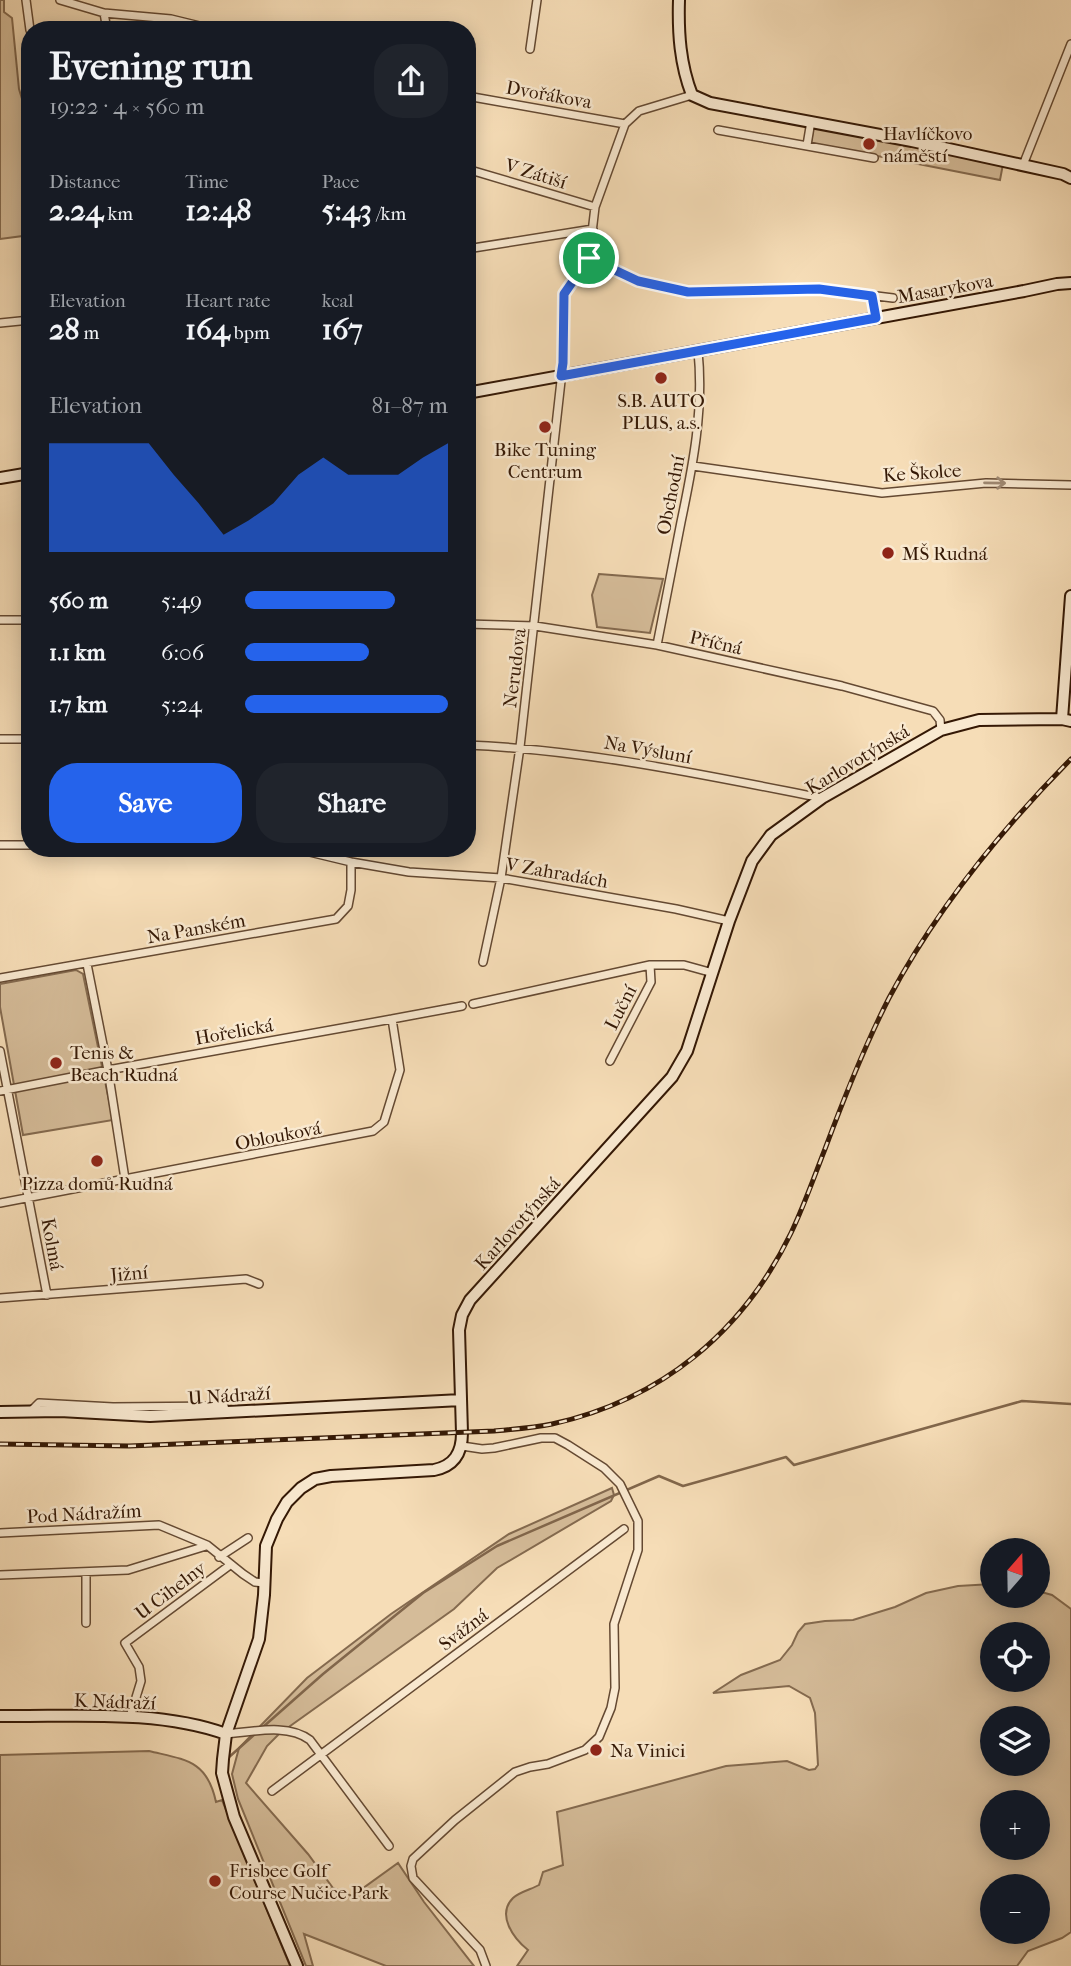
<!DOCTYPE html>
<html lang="en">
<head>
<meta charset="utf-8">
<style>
	:root { --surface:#171b24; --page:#20242c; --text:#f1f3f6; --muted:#9ea1a6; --accent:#2563eb }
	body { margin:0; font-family:"IM FELL French Canon",serif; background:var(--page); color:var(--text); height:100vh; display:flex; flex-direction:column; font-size:26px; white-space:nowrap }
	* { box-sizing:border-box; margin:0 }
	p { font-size:23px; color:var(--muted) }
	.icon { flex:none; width:38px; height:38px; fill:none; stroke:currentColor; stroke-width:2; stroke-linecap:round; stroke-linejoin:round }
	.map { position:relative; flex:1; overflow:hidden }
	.sheet { position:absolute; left:21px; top:21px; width:455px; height:836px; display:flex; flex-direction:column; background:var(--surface); border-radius:28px; box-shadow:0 4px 18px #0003 }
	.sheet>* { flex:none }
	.needle { width:46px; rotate:20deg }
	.tools { position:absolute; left:980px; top:1538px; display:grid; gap:14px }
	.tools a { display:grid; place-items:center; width:70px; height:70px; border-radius:50%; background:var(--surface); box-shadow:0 4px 18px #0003; font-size:35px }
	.pin { position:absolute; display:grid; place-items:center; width:60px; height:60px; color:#fff; margin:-30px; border:4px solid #fff; border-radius:50%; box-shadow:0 2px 7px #0007 }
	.round { display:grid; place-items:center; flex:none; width:74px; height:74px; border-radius:28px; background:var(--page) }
	.head { display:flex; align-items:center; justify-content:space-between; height:119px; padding:0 28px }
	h1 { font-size:38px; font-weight:700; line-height:52px }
	.stats { display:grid; grid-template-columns:repeat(3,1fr); gap:10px; height:119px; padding:7px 28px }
	.stats div { display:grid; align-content:center }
	.stats b { font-size:30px; font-weight:700 }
	.stats small { font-size:19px; font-weight:400 }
	.stats p { font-size:19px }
	.chart { height:196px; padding:14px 28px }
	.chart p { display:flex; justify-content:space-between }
	.chart svg { width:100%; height:126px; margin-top:7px; fill:var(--accent); opacity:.7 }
	.action { display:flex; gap:14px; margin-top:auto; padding:14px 28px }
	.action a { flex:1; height:80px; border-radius:28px; background:var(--accent); color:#fff; font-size:28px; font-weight:700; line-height:80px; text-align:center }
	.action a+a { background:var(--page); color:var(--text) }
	ul { padding:0 28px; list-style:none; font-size:23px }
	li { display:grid; grid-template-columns:112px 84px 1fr; align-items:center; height:52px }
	li i { height:18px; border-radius:9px; background:var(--accent) }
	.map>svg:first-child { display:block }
	.green { fill:#d5bc99; stroke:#846a4f; stroke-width:2; fill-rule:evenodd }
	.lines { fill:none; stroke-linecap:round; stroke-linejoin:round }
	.stream { stroke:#81664b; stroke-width:2.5 }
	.street-casing { stroke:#644932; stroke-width:10 }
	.secondary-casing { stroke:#341805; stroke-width:14 }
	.street { stroke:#f9e9d0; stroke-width:7 }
	.secondary { stroke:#f9e9d0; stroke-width:10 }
	.rail-casing { stroke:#341805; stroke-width:5 }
	.rail { stroke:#f9e9d0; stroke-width:2.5; stroke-dasharray:8; stroke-linecap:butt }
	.oneway { stroke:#a08b75 }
	.route-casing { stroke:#fff; stroke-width:14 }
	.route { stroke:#2563eb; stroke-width:9 }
	.poi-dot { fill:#8f2418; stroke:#f9e9d0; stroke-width:2.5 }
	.labels { text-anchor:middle; stroke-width:5; stroke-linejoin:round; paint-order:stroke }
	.street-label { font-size:19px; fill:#341805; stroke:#f9e9d0 }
	.poi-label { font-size:19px; fill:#341805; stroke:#f9e9d0; text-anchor:start }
</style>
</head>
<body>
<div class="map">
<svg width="1071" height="1966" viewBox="0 0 1071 1966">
	<rect width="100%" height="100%" fill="#f6ddb7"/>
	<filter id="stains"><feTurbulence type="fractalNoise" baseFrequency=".00286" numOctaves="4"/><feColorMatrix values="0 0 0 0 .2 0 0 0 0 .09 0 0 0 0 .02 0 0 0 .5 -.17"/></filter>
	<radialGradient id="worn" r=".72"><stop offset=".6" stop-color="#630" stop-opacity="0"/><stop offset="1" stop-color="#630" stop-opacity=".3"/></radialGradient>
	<path class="green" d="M0,0H4V12L12,18L19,89L23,102L30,103V235L0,239Z
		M814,124L1003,164L1000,180L811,143Z
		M599,574L663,579L650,633L597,627L592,595Z
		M76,970L83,974L113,1120L23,1135L0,1007V984Z
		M612,1488L614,1495L611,1501L497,1568L454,1609L279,1734L267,1746L246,1783L308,1854L333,1888L352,1896L398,1863L424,1902L474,1966H386L304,1934L313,1966H306L238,1799L232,1774L239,1748L307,1678L391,1614L509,1534Z
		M992,1584V1596H1038V1591L1052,1595L1071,1609V1932L1062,1938L1028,1951L1017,1966H517L528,1950C514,1939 496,1915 513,1898C519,1892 532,1889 539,1885L543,1872L563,1865L557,1812L726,1766L787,1761L809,1770L815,1769L818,1765L815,1713L810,1698L789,1686L713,1693L741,1675L780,1660L792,1645L798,1632L805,1624L825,1621L853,1620L895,1607L926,1593L958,1586ZM992,1634H1038V1680H992ZM992,1718H1038V1764H992ZM992,1802H1038V1848H992ZM992,1886H1038V1932H992Z
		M149,1751C186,1760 207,1760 216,1802L222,1800L290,1966H0V1755Z"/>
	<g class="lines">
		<path class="stream" d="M263,1727L323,1674L423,1593L467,1565L497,1546L659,1476L683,1486L786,1457L794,1465L1022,1401L1071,1404
			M228,1760V1758L255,1734
			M237,1811L303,1966"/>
		<g class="street-casing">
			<path id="street" d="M26,0L30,30
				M60,0L104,13L171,19L216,30
				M104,13L107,30
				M530,49L537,0
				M467,96L625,124
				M718,130L874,158
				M807,145L811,121
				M1023,165L1071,44
				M467,169L595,207
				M467,249L593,229
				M589,258L638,281L688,292L819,289L893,298
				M872,296L876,318
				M0,323L30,320
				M693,466L882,493L986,483L1071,485
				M0,620H30
				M467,624L535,626L657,645L842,686L933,711L940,720L941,730
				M657,645C665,604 673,563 681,522C693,465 704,409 698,351
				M0,739H30
				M467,745C588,750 704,775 822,798
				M0,845H30
				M297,849L351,862L409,872L501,878L676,909L729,921
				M483,962L501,878L520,747L563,363L564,294L589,258L595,207L625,124L639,111L692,95
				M87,964L108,1070L125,1179
				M0,978L336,919L348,906L351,890V862
				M473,1004L650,965H684L713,973
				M0,1051L47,1295
				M610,1061L651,982L650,965
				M0,1091L108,1070L392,1019
				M0,1203L373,1131L384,1122L400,1070L392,1019L462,1006
				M0,1298L246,1279L259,1284
				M31,1411L39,1403L113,1407L224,1406L226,1413
				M462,1446L482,1449L494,1448L541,1438H555L568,1445L604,1468L620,1484L638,1521V1550L614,1624L615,1688L611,1708L599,1737L585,1750L548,1764L530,1767L515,1772L455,1820L413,1859L411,1866L413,1878L480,1950L486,1966
				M0,1533L159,1525L207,1545L243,1574L255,1582L264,1583
				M219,1557L248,1538
				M86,1572V1623
				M0,1575L128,1570L206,1546
				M130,1717L141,1681L139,1667L125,1643L230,1565
				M226,1734C252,1732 288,1723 310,1740L389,1846
				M272,1791L624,1529"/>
		</g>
		<g class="secondary-casing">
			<path id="secondary" d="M679,0C678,33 680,64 692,95L710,103L912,141L1063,174L1071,178
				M467,393L1024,291L1057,284L1071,283
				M0,478L30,473
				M1062,719L1071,596
				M0,1412L60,1411L150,1416L461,1400
				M0,1716C73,1717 157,1709 226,1734
				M297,1966L234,1817L222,1773L223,1759L226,1734L259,1639L264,1595L266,1546L277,1519L287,1502L301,1488L315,1479L331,1476L434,1470C454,1466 462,1453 462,1433L459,1330L462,1315L470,1300L672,1077L687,1051L729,921L752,861L771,835L822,798L941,730L979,720L1062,719L1071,721"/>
		</g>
		<use href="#street" class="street"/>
		<use href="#secondary" class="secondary"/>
		<g class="rail-casing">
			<path id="rail" d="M0,1444L129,1446L494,1431C514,1429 533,1428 552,1424C661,1400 743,1332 791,1233C804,1206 814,1177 825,1149C844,1098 864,1047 889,998C937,908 1000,831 1071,759"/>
		</g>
		<use href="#rail" class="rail"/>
	</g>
	<defs><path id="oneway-shaft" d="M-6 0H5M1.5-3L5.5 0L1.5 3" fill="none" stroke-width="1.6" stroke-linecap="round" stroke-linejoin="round" transform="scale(1.75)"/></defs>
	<use class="oneway" href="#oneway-shaft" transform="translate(995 483) rotate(1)"/>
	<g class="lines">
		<g class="route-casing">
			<path id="route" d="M589,258L638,281L688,292L819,289L872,296L876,318L561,376L563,363L564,294Z"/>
		</g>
		<use href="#route" class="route"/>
	</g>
	<g class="poi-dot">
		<circle cx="869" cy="144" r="7"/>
		<circle cx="661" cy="378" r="7"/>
		<circle cx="545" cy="427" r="7"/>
		<circle cx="888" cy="553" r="7"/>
		<circle cx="56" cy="1063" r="7"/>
		<circle cx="97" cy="1161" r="7"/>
		<circle cx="596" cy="1750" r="7"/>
		<circle cx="215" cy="1881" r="7"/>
	</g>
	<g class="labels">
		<g class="street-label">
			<text transform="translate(549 94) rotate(10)" y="7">Dvořákova</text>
			<text transform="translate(536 173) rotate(17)" y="7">V Zátiší</text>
			<text transform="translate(945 288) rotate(-10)" y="7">Masarykova</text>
			<text transform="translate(922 472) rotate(-4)" y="7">Ke Školce</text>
			<text transform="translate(670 495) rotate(-79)" y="7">Obchodní</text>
			<text transform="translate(716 642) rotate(13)" y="7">Příčná</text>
			<text transform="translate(514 668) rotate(-83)" y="7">Nerudova</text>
			<text transform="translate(648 749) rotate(10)" y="7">Na Výsluní</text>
			<text transform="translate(857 759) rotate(-31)" y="7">Karlovotýnská</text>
			<text transform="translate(557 872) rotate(10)" y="7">V Zahradách</text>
			<text transform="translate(196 928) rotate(-10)" y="7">Na Panském</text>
			<text transform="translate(620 1007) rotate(-63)" y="7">Luční</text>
			<text transform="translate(234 1031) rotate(-10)" y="7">Hořelická</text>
			<text transform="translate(278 1135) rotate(-11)" y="7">Oblouková</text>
			<text transform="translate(517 1223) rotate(-48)" y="7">Karlovotýnská</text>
			<text transform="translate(53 1244) rotate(80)" y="7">Kolmá</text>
			<text transform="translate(129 1273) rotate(-5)" y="7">Jižní</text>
			<text transform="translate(229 1395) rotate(-4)" y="7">U Nádraží</text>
			<text transform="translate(84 1513) rotate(-3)" y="7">Pod Nádražím</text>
			<text transform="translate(170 1590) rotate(-37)" y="7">U Cihelny</text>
			<text transform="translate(463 1629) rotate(-37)" y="7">Svážná</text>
			<text transform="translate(115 1701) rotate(2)" y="7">K Nádraží</text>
		</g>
		<g class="poi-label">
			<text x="883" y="140">Havlíčkovo<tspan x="883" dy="22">náměstí</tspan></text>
			<text x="661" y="407" text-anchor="middle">S.B. AUTO<tspan x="661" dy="22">PLUS, a.s.</tspan></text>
			<text x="545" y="456" text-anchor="middle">Bike Tuning<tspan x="545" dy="22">Centrum</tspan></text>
			<text x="902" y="560">MŠ Rudná</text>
			<text x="70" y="1059">Tenis &amp;<tspan x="70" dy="22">Beach Rudná</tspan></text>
			<text x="97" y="1190" text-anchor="middle">Pizza domů Rudná</text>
			<text x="610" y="1757">Na Vinici</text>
			<text x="229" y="1877">Frisbee Golf<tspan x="229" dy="22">Course Nučice Park</tspan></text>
		</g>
	</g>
	<rect width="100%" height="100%" filter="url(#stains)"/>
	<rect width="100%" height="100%" fill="url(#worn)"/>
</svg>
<div class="tools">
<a><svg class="needle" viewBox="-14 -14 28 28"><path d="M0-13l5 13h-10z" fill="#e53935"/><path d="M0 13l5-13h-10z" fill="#9ea1a6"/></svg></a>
<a><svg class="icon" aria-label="locate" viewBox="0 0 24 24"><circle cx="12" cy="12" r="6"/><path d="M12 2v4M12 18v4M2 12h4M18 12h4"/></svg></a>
<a><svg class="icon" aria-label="layers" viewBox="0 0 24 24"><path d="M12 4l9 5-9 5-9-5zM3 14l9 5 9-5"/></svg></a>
<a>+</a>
<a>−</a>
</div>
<div class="pin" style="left:589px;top:258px;background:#1e9e55"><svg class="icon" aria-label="arrive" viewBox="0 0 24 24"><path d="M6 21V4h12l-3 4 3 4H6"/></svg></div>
<section class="sheet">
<div class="head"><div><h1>Evening run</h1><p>19:22 · 4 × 560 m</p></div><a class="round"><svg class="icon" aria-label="share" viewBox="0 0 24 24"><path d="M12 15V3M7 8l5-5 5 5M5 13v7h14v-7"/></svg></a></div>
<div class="stats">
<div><p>Distance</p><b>2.24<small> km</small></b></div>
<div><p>Time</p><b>12:48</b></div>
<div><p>Pace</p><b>5:43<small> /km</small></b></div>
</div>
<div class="stats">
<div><p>Elevation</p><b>28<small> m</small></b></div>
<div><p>Heart rate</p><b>164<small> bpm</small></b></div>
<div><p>kcal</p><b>167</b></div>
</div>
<div class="chart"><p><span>Elevation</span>81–87 m</p>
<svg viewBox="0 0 160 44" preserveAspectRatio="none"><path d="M0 44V6L10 6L20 6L30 6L40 6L50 17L60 27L70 38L80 33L90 27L100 17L110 11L120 17L130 17L140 17L150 11L160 6V44z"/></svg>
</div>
<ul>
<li><b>560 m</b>5:49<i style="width:74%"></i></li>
<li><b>1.1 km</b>6:06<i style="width:61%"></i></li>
<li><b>1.7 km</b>5:24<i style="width:100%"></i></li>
</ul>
<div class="action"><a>Save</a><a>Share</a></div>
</section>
</div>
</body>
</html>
